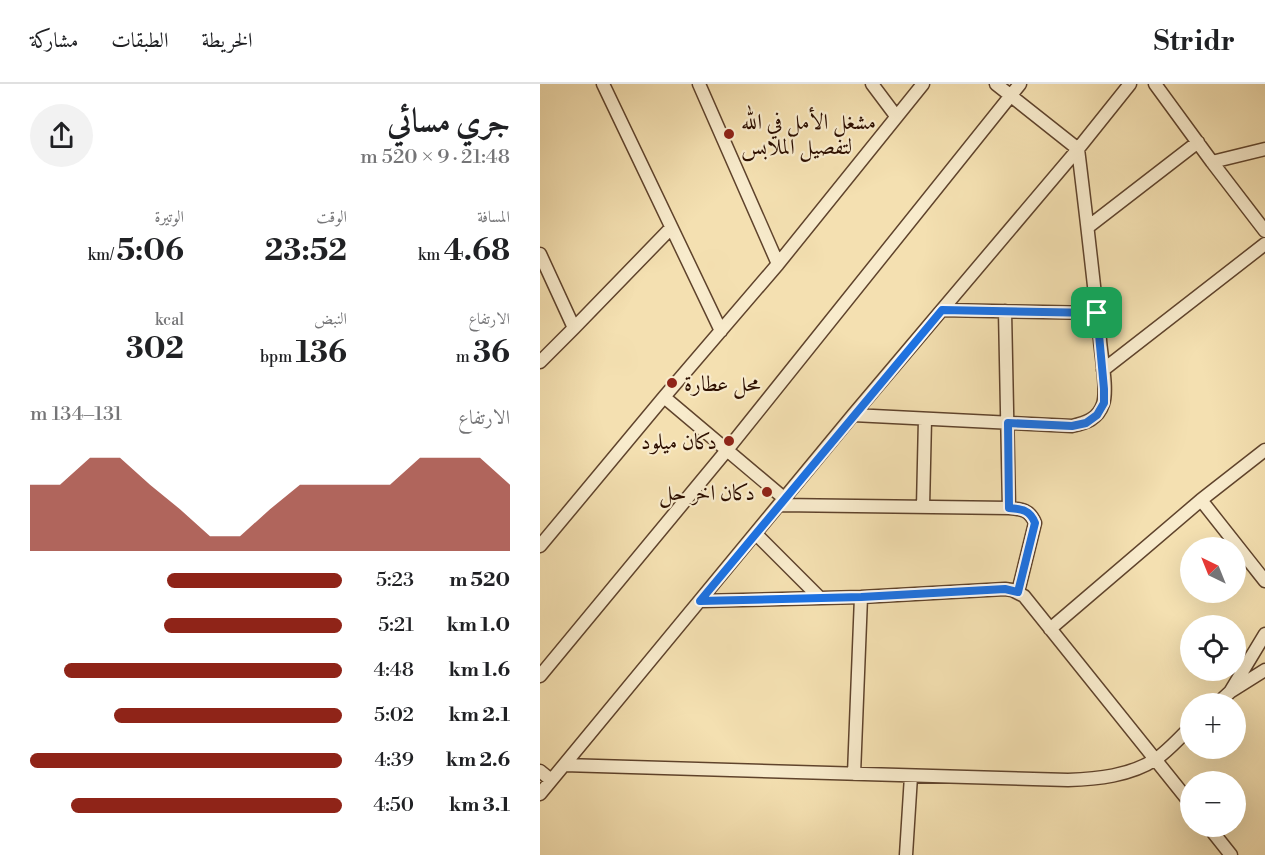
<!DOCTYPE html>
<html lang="ar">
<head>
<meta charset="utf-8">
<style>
	:root { --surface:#fff; --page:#f2f2f2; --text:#202124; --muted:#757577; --line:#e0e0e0; --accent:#8f2418 }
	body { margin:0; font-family:"Libre Bodoni",Amiri,serif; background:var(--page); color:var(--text); direction:rtl; height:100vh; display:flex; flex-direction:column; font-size:22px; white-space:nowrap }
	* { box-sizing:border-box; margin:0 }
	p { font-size:20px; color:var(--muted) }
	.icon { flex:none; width:33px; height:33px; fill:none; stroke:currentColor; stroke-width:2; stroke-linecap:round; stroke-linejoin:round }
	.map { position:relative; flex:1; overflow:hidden; direction:ltr }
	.details { display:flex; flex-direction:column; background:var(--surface); width:540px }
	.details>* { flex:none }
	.needle { width:39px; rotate:317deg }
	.tools { position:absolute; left:640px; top:453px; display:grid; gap:12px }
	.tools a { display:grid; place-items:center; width:66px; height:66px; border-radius:50%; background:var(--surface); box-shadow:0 6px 24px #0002; font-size:30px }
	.pin { position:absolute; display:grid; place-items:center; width:51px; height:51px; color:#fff; margin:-26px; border-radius:12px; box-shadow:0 3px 9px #0006 }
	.round { display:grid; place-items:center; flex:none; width:63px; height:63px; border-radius:32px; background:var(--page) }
	.overview { display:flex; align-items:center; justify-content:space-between; height:102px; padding:0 30px }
	h1 { font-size:33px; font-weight:700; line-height:45px }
	.metrics { display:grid; grid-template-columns:repeat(3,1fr); gap:9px; height:102px; padding:6px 30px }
	.metrics div { display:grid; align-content:center }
	.metrics b { font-size:30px; font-weight:700 }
	.metrics small { font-size:16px; font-weight:400 }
	.metrics p { font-size:16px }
	.chart { height:168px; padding:12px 30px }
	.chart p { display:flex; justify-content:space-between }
	.chart svg { width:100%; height:108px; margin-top:6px; fill:var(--accent); opacity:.7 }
	ul { padding:0 30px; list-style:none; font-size:20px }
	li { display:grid; grid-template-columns:96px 72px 1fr; align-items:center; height:45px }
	li i { height:15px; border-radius:8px; background:var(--accent) }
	header { display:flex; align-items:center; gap:36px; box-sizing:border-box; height:84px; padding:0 30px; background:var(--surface); border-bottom:2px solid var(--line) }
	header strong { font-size:28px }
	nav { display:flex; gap:33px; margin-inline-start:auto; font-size:21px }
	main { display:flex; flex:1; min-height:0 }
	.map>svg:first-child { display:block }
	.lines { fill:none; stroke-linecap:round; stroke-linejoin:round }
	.minor-casing { stroke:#5f432c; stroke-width:15 }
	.minor { stroke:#f8ebcc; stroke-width:12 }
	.route-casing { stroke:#fff; stroke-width:12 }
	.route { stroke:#1a73e8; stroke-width:8 }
	.poi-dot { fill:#8f2418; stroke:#f8ebcc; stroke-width:2 }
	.labels { text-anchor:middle; stroke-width:4.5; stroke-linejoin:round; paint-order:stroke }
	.poi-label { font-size:22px; fill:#2d0f00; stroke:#f8ebcc; text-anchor:start }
</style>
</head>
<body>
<header>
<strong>Stridr</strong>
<nav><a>الخريطة</a><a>الطبقات</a><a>مشاركة</a></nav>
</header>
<main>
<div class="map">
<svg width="725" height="771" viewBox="0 0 725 771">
	<rect width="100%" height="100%" fill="#f4e0b1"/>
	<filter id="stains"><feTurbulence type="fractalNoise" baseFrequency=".00333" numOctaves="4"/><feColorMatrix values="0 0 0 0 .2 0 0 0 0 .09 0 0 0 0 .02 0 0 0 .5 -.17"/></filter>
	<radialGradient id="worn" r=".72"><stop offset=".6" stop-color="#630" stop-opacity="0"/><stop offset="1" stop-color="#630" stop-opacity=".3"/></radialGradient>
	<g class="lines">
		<g class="minor-casing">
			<path id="minor" d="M63,0L181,247
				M159,0L238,180
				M332,0L356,32
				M615,0L672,78L725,147
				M672,78L725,65
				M548,143L658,58
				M0,170L34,244
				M402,226L557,229
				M465,227L469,424
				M0,278L34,244L131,144
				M563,286L725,160
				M124,313L245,415
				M313,331L532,342C546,339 558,335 563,320C568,306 561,271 560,256C553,192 546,129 538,65L456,0
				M661,416L725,497
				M240,421L469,424C482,425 490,426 495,439L478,508
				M383,423L385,335
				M216,450L280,514
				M0,462L124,313L238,180L383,0
				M160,517L321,513L465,505L472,506L484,512L651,720
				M510,545L661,416L725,366
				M0,592L187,366L480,0
				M690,608L725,550
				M677,620L690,608L725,586
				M24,681L528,696C557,695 590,692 616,675C628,667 640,653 651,643
				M0,687L11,696
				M314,690L321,513
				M0,710L313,331L538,65L590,0
				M668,742L691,771
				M366,771L371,692"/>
		</g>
		<use href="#minor" class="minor"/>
	</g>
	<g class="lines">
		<g class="route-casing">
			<path id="route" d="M402,226L557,229L564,305V319L557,331L546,339L532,342L468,339L469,424C482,425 490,426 495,439L478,508L465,505L321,513L160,517Z"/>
		</g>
		<use href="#route" class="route"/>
	</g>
	<g class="poi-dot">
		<circle cx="189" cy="50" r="6"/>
		<circle cx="132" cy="299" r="6"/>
		<circle cx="189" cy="357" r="6"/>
		<circle cx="227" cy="408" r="6"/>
	</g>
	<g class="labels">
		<g class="poi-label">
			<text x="201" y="45">مشغل الأمل في الله<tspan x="201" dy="25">لتفصيل الملابس</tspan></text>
			<text x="144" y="307">محل عطارة</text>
			<text x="177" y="365" text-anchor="end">دكان ميلود</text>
			<text x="215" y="416" text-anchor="end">دكان اخر حل</text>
		</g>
	</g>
	<rect width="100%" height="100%" filter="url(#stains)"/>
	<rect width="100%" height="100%" fill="url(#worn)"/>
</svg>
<div class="tools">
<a><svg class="needle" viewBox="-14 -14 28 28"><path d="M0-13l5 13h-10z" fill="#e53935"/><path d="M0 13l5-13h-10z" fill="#757577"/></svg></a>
<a><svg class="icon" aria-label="locate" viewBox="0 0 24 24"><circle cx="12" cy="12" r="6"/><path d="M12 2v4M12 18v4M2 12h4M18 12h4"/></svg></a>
<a>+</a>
<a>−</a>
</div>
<div class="pin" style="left:557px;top:229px;background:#1e9e55"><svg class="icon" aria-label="arrive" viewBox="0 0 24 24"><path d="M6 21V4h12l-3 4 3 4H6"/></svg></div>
</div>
<section class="details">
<div class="overview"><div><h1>جري مسائي</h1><p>21:48 · 9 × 520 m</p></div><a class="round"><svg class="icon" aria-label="share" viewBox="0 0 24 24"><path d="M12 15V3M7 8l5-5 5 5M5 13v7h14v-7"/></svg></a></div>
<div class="metrics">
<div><p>المسافة</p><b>4.68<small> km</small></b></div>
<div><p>الوقت</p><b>23:52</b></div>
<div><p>الوتيرة</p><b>5:06<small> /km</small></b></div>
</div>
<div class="metrics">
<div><p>الارتفاع</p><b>36<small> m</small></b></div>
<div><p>النبض</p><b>136<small> bpm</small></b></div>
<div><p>kcal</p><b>302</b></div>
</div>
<div class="chart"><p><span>الارتفاع</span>131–134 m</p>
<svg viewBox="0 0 160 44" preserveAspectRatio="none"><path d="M0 44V17L10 17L20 6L30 6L40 17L50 27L60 38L70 38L80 27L90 17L100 17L110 17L120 17L130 6L140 6L150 6L160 17V44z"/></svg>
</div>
<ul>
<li><b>520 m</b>5:23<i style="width:56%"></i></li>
<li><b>1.0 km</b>5:21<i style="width:57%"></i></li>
<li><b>1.6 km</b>4:48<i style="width:89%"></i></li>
<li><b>2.1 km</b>5:02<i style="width:73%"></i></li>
<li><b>2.6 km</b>4:39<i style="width:100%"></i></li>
<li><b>3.1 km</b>4:50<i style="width:87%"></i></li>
</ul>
</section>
</main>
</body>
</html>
